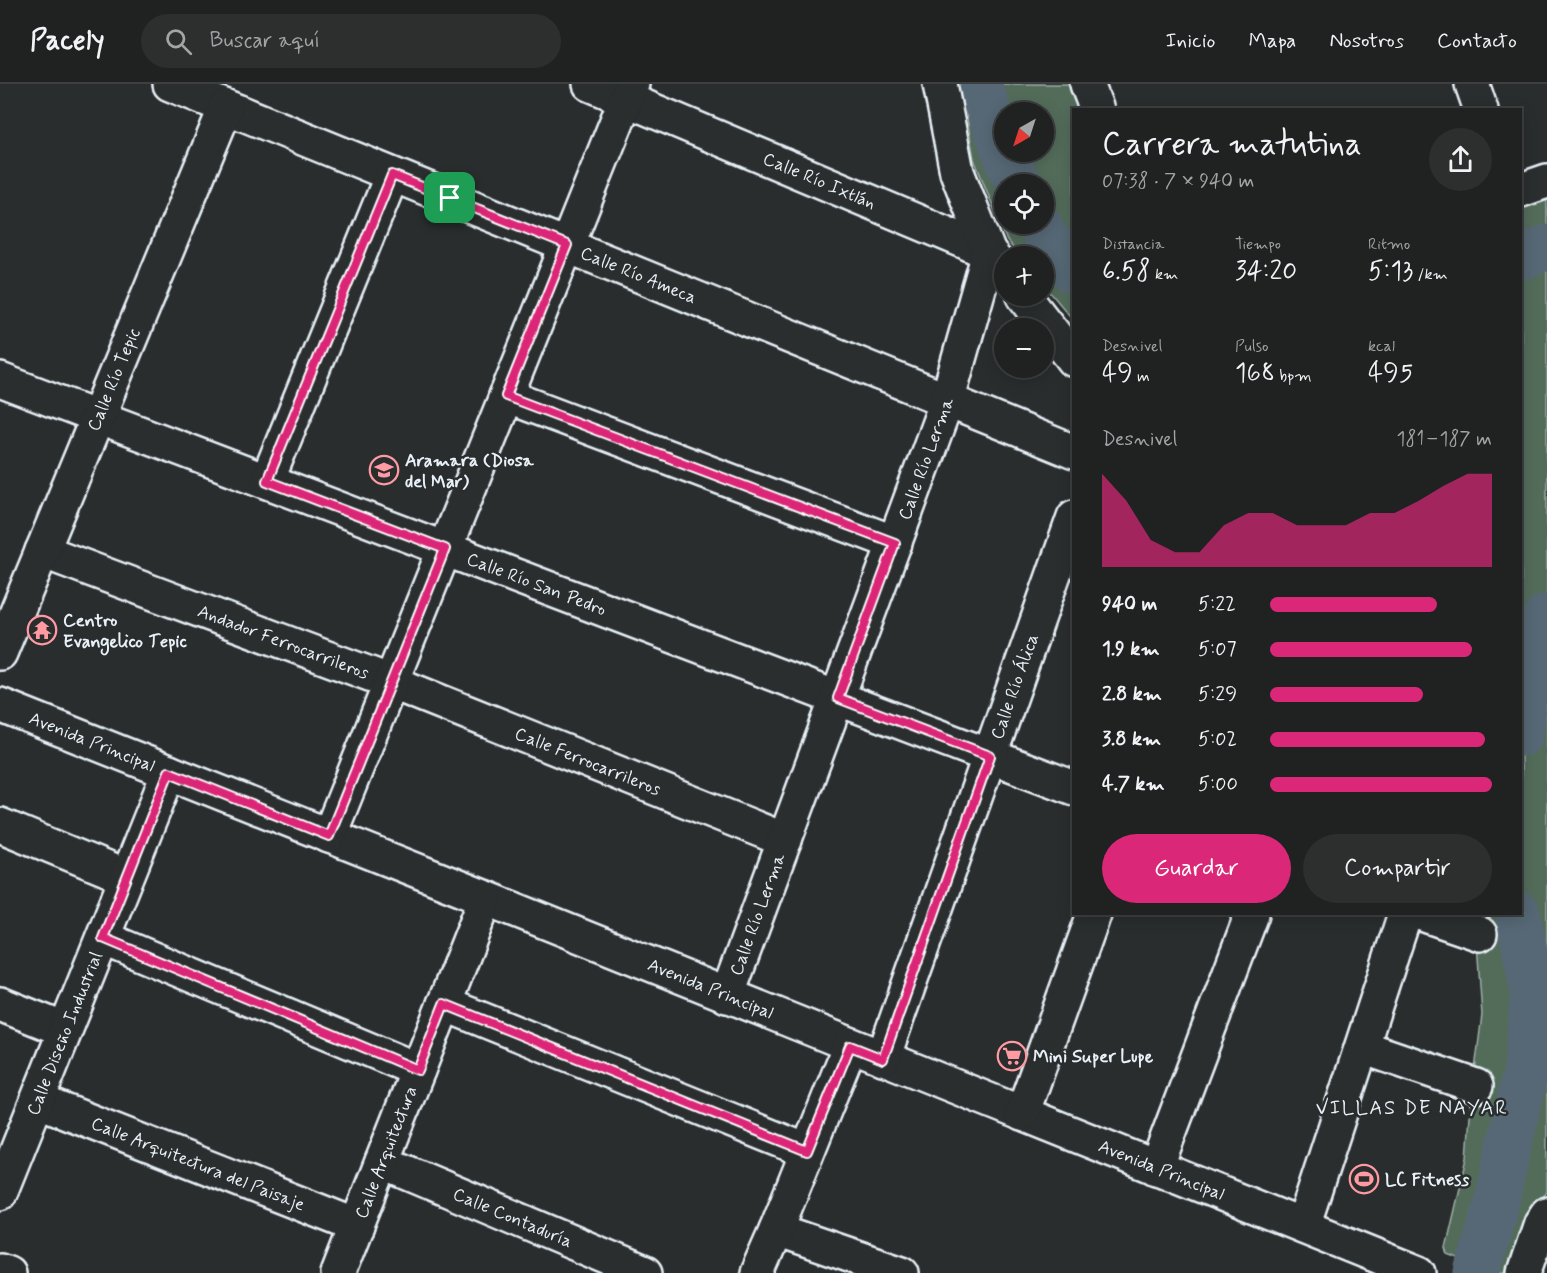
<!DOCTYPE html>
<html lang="es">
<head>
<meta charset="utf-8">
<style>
	:root { --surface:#202222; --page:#2d2f2f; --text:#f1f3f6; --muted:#a2a4a5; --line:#3d3f40; --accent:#db2777 }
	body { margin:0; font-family:Mynerve,sans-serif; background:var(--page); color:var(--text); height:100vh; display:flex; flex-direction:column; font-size:22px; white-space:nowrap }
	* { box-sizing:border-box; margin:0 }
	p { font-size:20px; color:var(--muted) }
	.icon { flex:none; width:33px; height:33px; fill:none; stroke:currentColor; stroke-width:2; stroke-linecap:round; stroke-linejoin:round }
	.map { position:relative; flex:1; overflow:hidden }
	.sheet { position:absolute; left:1072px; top:24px; width:450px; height:807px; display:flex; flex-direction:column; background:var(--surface); border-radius:0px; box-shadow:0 3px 15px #0003,0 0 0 2px var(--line) }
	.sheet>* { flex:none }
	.needle { width:39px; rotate:219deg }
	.buttons { position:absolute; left:994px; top:18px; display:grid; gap:12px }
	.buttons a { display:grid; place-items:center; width:60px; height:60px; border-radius:50%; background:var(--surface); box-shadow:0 3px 15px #0003,0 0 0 2px var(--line); font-size:30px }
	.pin { position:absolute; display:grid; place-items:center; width:51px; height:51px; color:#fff; margin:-26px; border-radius:12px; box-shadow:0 3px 9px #0006 }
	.round { display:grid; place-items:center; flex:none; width:63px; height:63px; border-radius:32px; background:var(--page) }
	.headline { display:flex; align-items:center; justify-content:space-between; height:102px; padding:0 30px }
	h1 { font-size:33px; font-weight:600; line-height:45px }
	.stats { display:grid; grid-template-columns:repeat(3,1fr); gap:9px; height:102px; padding:6px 30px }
	.stats div { display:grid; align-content:center }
	.stats b { font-size:26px; font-weight:600 }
	.stats small { font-size:16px; font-weight:400 }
	.stats p { font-size:16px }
	.chart { height:168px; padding:12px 30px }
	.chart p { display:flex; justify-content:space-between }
	.chart svg { width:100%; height:108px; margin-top:6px; fill:var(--accent); opacity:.7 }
	.action { display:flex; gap:12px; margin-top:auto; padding:12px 30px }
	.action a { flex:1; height:69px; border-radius:36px; background:var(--accent); color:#fff; font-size:24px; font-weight:600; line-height:69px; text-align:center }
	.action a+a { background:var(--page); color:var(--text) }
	ul { padding:0 30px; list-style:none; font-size:20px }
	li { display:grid; grid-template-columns:96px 72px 1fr; align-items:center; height:45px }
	li i { height:15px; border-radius:8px; background:var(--accent) }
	header { display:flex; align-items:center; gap:36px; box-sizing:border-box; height:84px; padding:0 30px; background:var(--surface); border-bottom:2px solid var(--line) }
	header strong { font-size:28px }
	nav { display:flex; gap:33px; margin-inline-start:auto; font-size:21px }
	.search { width:420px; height:54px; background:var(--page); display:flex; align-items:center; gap:15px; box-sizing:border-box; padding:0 21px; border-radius:33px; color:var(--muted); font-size:22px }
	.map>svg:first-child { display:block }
	.green { fill:#536c5a; stroke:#9eaea9; stroke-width:1.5; fill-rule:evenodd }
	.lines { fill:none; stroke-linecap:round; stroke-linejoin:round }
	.river { stroke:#576774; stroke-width:45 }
	.minor-casing { stroke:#e8f1f8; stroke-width:38 }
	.minor { stroke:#2a2d2e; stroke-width:33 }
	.route-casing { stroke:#fff; stroke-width:12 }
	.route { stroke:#db2777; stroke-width:8 }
	.labels { text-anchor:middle; stroke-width:5; stroke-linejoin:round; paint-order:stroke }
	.street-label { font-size:18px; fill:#e8f1f8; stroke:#2a2d2e }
	.poi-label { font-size:18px; font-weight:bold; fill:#e8f1f8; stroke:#2a2d2e; text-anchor:start }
	.neighbourhood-label { font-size:20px; letter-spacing:1.5px; fill:#e8f1f8; stroke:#2a2d2e }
</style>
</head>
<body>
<header>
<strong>Pacely</strong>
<div class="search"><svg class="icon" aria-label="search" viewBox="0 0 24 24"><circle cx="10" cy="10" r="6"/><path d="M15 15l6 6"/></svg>Buscar aquí</div>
<nav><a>Inicio</a><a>Mapa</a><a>Nosotros</a><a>Contacto</a></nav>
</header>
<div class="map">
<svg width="1547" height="1189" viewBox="0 0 1547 1189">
	<rect width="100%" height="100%" fill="#2a2d2e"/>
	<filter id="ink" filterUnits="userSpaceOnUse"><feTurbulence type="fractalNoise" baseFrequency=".0167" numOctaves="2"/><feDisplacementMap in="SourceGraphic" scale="12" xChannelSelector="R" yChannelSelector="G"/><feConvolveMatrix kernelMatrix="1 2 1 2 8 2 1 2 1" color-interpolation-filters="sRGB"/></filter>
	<g filter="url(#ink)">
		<path class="green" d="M961,0H1077L1086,25L1074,26V237L1044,201V172H1020L1007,157L974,75ZM1005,28H1044V68H1005ZM1005,100H1044V140H1005Z
			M1547,112V1108L1524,1140L1515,1181L1506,1189H1493L1448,1171L1446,1164L1467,1074L1471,1017L1482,931L1475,830H1521V121Z"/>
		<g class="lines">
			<path class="river" d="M979,0L1009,81L1019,100
				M1039,140L1047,155L1074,188
				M1521,174L1547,163
				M1521,650L1525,611L1547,532
				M1477,1189L1496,1121L1526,986L1533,908L1518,830"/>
			<g class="minor-casing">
				<g id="minor">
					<path id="s1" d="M170,0L1074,368"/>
					<path id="s2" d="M590,0L966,158L989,169L996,177"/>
					<path d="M1087,0L1097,26"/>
					<path d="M1472,0L1481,26"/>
					<path d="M1521,106L1547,97"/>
					<path d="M1024,212L1074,276"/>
					<path id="s3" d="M0,296L1074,704"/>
					<path d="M506,312L895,459"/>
					<path d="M267,397L392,91"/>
					<path id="s4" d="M42,467L391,598L785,756"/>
					<path id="s5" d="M0,569L226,23"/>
					<path id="s6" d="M0,621L486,814L1419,1189"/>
					<path d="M0,741L126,793"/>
					<path d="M329,752L632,0"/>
					<path d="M1422,830L1480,850"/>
					<path d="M103,854L418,986"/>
					<path id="s7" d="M727,912L947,317L989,169L957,88L940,0"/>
					<path d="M0,920L65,946"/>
					<path d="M444,920L807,1067"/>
					<path d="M1362,963L1476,1002"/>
					<path id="s8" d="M883,974L1074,433"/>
					<path id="s9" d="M39,1017L357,1142"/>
					<path d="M1022,1030L1094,830"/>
					<path id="s10" d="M382,1078L645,1189"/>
					<path d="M1156,1084L1252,830"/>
					<path id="s11" d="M0,1109L169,688"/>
					<path d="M1303,1142L1405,830"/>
					<path d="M776,1146L902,1189"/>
					<path d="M0,1186L8,1189"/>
					<path id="s12" d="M338,1189L486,814"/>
					<path d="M757,1189L776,1146L850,962"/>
					<path d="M1524,1189L1541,1139L1547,1130"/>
				</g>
			</g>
			<use href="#minor" class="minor"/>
		</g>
	</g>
	<g class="lines" filter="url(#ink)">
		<g class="route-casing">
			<path id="route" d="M392,91L567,161L506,312L895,459L838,614L990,672L883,975L850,962L807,1067L444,920L418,986L103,854L169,688L329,752L445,465L267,397Z"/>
		</g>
		<use href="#route" class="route"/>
	</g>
	<defs>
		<g id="school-ring" transform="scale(1.5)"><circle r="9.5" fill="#2a2d2e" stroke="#ff9aa2" stroke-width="1.5"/><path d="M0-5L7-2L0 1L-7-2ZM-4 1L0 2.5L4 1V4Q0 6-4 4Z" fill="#ff9aa2"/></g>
		<g id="temple-ring" transform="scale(1.5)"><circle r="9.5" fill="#2a2d2e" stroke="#ff9aa2" stroke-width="1.5"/><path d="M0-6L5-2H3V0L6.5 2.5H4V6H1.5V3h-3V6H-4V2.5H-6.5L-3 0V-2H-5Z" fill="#ff9aa2"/></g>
		<g id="supermarket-ring" transform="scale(1.5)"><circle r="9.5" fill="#2a2d2e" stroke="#ff9aa2" stroke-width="1.5"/><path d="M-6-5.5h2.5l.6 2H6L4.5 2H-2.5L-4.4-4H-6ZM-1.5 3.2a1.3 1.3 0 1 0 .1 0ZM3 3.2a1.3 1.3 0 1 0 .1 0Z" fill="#ff9aa2"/></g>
		<g id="stadium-ring" transform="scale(1.5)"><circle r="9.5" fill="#2a2d2e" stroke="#ff9aa2" stroke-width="1.5"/><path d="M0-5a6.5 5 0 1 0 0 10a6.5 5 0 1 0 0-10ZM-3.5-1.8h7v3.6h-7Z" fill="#ff9aa2"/></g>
	</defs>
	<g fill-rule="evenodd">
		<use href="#school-ring" x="384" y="386"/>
		<use href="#temple-ring" x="42" y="546"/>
		<use href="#supermarket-ring" x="1012" y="972"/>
		<use href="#stadium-ring" x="1364" y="1095"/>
	</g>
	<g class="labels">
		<g class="street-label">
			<text dy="6" stroke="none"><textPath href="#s2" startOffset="249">Calle Río Ixtlán</textPath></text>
			<text dy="6" stroke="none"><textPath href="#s1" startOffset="506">Calle Río Ameca</textPath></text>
			<text dy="6" stroke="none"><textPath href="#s5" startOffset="296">Calle Río Tepic</textPath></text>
			<text dy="6" stroke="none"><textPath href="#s7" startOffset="573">Calle Río Lerma</textPath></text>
			<text dy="6" stroke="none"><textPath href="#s3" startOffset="574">Calle Río San Pedro</textPath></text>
			<text dy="6" stroke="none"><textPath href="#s4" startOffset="258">Andador Ferrocarrileros</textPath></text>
			<text dy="6" stroke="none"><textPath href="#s8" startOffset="394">Calle Río Álica</textPath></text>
			<text dy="6" stroke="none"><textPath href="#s6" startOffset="99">Avenida Principal</textPath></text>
			<text dy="6" stroke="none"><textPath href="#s4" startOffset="585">Calle Ferrocarrileros</textPath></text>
			<text dy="6" stroke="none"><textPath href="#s7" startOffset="87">Calle Río Lerma</textPath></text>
			<text dy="6" stroke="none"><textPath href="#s6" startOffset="765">Avenida Principal</textPath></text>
			<text dy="6" stroke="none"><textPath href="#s11" startOffset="172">Calle Diseño Industrial</textPath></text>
			<text dy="6" stroke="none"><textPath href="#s12" startOffset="130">Calle Arquitectura</textPath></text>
			<text dy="6" stroke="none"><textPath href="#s9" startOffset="171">Calle Arquitectura del Paisaje</textPath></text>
			<text dy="6" stroke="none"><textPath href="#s6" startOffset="1251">Avenida Principal</textPath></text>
			<text dy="6" stroke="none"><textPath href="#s10" startOffset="142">Calle Contaduría</textPath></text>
		</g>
		<g class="poi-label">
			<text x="405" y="382">Aramara (Diosa<tspan x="405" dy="21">del Mar)</tspan></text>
			<text x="63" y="542">Centro<tspan x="63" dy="21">Evangelico Tepic</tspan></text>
			<text x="1033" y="978">Mini Super Lupe</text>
			<text x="1385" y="1101">LC Fitness</text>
		</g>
		<g class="neighbourhood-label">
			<text x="1412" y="1030">VILLAS DE NAYAR</text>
		</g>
	</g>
</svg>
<div class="buttons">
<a><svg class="needle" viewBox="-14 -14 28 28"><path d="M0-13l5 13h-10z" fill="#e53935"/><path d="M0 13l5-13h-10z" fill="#a2a4a5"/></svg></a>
<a><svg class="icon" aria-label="locate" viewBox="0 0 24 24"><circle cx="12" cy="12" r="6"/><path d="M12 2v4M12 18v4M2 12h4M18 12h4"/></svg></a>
<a>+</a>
<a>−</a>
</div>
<div class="pin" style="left:450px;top:114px;background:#1e9e55"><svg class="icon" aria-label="arrive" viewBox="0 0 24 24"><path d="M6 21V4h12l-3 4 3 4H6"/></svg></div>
<section class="sheet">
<div class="headline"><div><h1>Carrera matutina</h1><p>07:38 · 7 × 940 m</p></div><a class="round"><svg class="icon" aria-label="share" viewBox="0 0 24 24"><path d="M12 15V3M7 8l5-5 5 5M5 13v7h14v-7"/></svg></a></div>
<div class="stats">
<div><p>Distancia</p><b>6.58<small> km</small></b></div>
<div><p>Tiempo</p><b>34:20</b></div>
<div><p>Ritmo</p><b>5:13<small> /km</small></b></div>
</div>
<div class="stats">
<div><p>Desnivel</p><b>49<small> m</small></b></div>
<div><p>Pulso</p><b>168<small> bpm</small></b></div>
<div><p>kcal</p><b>495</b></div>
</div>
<div class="chart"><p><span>Desnivel</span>181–187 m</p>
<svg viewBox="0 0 160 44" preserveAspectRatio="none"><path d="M0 44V6L10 17L20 33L30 38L40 38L50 27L60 22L70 22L80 27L90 27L100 27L110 22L120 22L130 17L140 11L150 6L160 6V44z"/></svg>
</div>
<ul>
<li><b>940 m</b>5:22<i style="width:75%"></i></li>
<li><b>1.9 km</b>5:07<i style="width:91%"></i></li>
<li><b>2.8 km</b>5:29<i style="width:69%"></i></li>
<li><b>3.8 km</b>5:02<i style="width:97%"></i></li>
<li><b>4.7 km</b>5:00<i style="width:100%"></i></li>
</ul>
<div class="action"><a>Guardar</a><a>Compartir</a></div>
</section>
</div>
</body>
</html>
